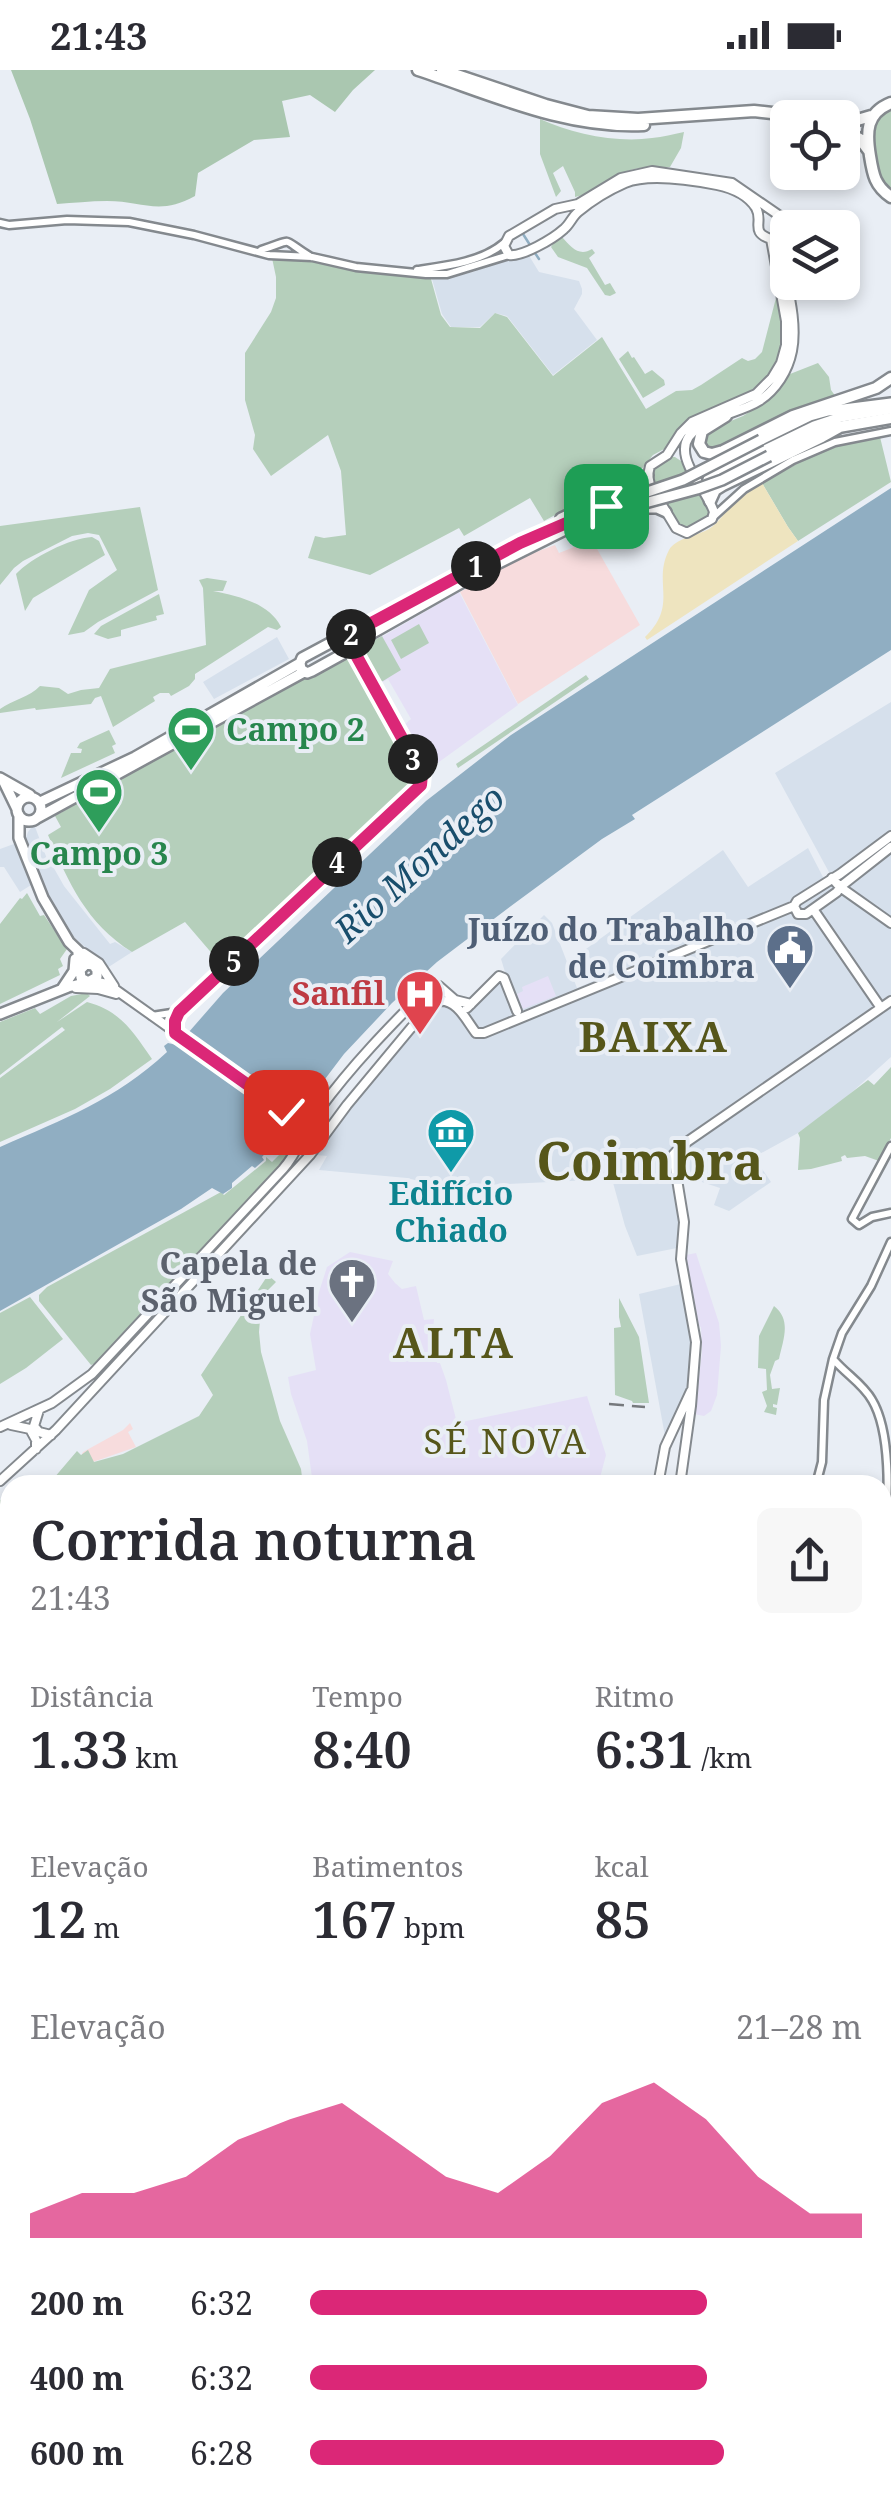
<!DOCTYPE html>
<html lang="pt">
<head>
<meta charset="utf-8">
<style>
	:root { --surface:#fff; --page:#f7f7f7; --text:#2b2b33; --muted:#7c7c81; --accent:#db2777 }
	body { margin:0; font-family:"Noto Serif",serif; background:var(--page); color:var(--text); height:100vh; display:flex; flex-direction:column; font-size:38px; white-space:nowrap }
	* { box-sizing:border-box; margin:0 }
	p { font-size:32px; color:var(--muted) }
	.icon { flex:none; width:55px; height:55px; fill:none; stroke:currentColor; stroke-width:2; stroke-linecap:round; stroke-linejoin:round }
	.map { position:relative; flex:1; overflow:hidden }
	.panel { position:absolute; left:0px; top:1405px; width:892px; height:1035px; display:flex; flex-direction:column; background:var(--surface); border-radius:30px 30px 0 0; box-shadow:0 5px 15px #0003 }
	.panel>* { flex:none }
	.controls { position:absolute; left:770px; top:30px; display:grid; gap:20px }
	.controls a { display:grid; place-items:center; width:90px; height:90px; border-radius:15px; background:var(--surface); box-shadow:0 5px 15px #0003; font-size:50px }
	.pin { position:absolute; display:grid; place-items:center; width:85px; height:85px; color:#fff; margin:-42px; border-radius:20px; box-shadow:0 5px 15px #0006 }
	.km { position:absolute; width:50px; height:50px; margin:-25px; border-radius:50%; background:#222; color:#fff; font-size:28px; line-height:50px; text-align:center }
	.round { display:grid; place-items:center; flex:none; width:105px; height:105px; border-radius:15px; background:var(--page) }
	.head { display:flex; align-items:center; justify-content:space-between; height:170px; padding:0 30px }
	h1 { font-size:55px; font-weight:600; line-height:75px }
	.stats { display:grid; grid-template-columns:repeat(3,1fr); gap:15px; height:170px; padding:10px 30px }
	.stats div { display:grid; align-content:center }
	.stats b { font-size:50px; font-weight:600 }
	.stats small { font-size:28px; font-weight:400 }
	.stats p { font-size:28px }
	.chart { height:280px; padding:20px 30px }
	.chart p { display:flex; justify-content:space-between }
	.chart svg { width:100%; height:180px; margin-top:10px; fill:var(--accent); opacity:.7 }
	ul { padding:0 30px; list-style:none; font-size:32px }
	li { display:grid; grid-template-columns:160px 120px 1fr; align-items:center; height:75px }
	li i { height:25px; border-radius:12px; background:var(--accent) }
	.status { display:flex; justify-content:space-between; align-items:center; height:70px; padding:0 50px; background:var(--surface); direction:ltr }
	.status svg { height:28px; fill:currentColor }
	.map>svg:first-child { display:block }
	.built { fill:#d6e0ec }
	.industrial { fill:#f7dcdd }
	.education { fill:#e5e0f6 }
	.green { fill:#b5cfbb }
	.forest { fill:#aac7b0 }
	.sand { fill:#eee4bf }
	.water { fill:#90aec2 }
	.pier { fill:#e9eef5 }
	.lines { fill:none; stroke-linecap:round; stroke-linejoin:round }
	.stream { stroke:#90aec2; stroke-width:2.5 }
	.tertiary-casing { stroke:#84898e; stroke-width:11 }
	.secondary-casing { stroke:#84898e; stroke-width:12 }
	.primary-casing { stroke:#84898e; stroke-width:14 }
	.trunk-casing { stroke:#84898e; stroke-width:15 }
	.tertiary { stroke:#fff; stroke-width:6 }
	.secondary { stroke:#fff; stroke-width:8 }
	.primary { stroke:#fff; stroke-width:9 }
	.trunk { stroke:#fff; stroke-width:10 }
	.rail { stroke:#76797d; stroke-width:2.5; stroke-dasharray:15 8; stroke-linecap:butt }
	.primary-bridge-casing { stroke:#84898e; stroke-width:14; stroke-linecap:butt }
	.primary-bridge { stroke:#fff; stroke-width:9 }
	.route-casing { stroke:#fff; stroke-width:20 }
	.route { stroke:#db2777; stroke-width:12 }
	.labels { text-anchor:middle; stroke-width:8; stroke-linejoin:round; paint-order:stroke }
	.leisure-label { font-size:32px; font-weight:bold; fill:#27864d; stroke:#e9eef5; text-anchor:start }
	.service-label { font-size:32px; font-weight:bold; fill:#4e5e75; stroke:#e9eef5; text-anchor:end }
	.health-label { font-size:32px; font-weight:bold; fill:#be3a42; stroke:#e9eef5; text-anchor:end }
	.culture-label { font-size:32px; font-weight:bold; fill:#0d838f; stroke:#e9eef5 }
	.worship-label { font-size:32px; font-weight:bold; fill:#5b616d; stroke:#e9eef5; text-anchor:end }
	.water-label { font-size:35px; font-style:italic; fill:#194e6c; stroke:#e9eef5 }
	.neighbourhood-label { font-size:35px; letter-spacing:2.5px; fill:#56561a; stroke:#e9eef5 }
	.district-label { font-size:42px; font-weight:bold; letter-spacing:2.5px; fill:#56561a; stroke:#e9eef5 }
	.town-label { font-size:52px; font-weight:bold; fill:#56561a; stroke:#e9eef5 }
</style>
</head>
<body>
<div class="status"><b>21:43</b><svg viewBox="0 0 49 12"><path d="M0 12V9h3v3zM5 12V6h3v6zM10 12V3h3v9zM15 12V0h3v12zM26 1h20v11H26zM47 4h2v5h-2z"/></svg></div>
<div class="map">
<svg width="891" height="2440" viewBox="0 0 891 2440">
	<rect width="100%" height="100%" fill="#e9eef5"/>
	<path class="built" d="M528,184L539,202L579,211L582,219V224L574,239L597,270L553,305L507,246L495,243L480,257H451L442,244L432,209L461,205L476,201L481,197L499,190H518Z
		M277,567L289,589L214,629L203,612Z
		M891,632V849L830,804L775,703Z
		M34,754L47,789L51,793L64,816L110,874L115,872L132,882L107,898L71,864L39,810L20,822L4,797H0V779L25,770L28,762Z
		M808,778L823,807L891,857V987L841,1032L798,1063L754,1087L771,1112L729,1141L714,1135L720,1118L684,1106L674,1108L681,1159L677,1178L637,1186L625,1156L612,1109L443,1117L407,1108L319,1100L327,1086L316,1085L345,1043L427,946L448,934L459,949L505,902L501,889L544,845L552,853L577,918L598,909L586,879L723,780L748,817Z
		M681,1214L692,1267L687,1322L668,1365L665,1366L639,1224Z
		M891,1758V2133L883,2117L882,1809L885,1808L882,1769Z"/>
	<path class="industrial" d="M592,470L640,555L518,634L460,522L525,486L555,475L559,483Z
		M130,1353L133,1359L128,1362L136,1377L90,1393L86,1391L82,1384L83,1382L123,1360Z"/>
	<path class="education" d="M459,522L518,635L432,697L425,698L404,660V655L411,649L388,609L383,612L376,610L361,584V579Z
		M548,906L556,926L523,939L517,924L523,921L522,917Z
		M350,1182L393,1191L388,1204L395,1213L402,1219L416,1216L424,1250L434,1249L432,1273L437,1293H440L446,1310L457,1353L587,1326L606,1385L598,1415H313L307,1371L291,1324L288,1307L316,1300L310,1264L319,1222L327,1197Z
		M696,1183L719,1253L721,1276L717,1325L711,1341L704,1346L694,1344L702,1283L701,1257L699,1256L686,1192V1185Z
		M883,2404L891,2406V2426L871,2440H817L815,2430H882Z"/>
	<path class="green" d="M891,37V121L879,107L872,65L873,55L880,44Z
		M540,49C572,64 617,73 652,68C663,67 673,64 684,62L681,78L670,97C652,97 636,96 620,104C604,111 592,124 575,127V122L563,96L553,103L561,121L556,127L540,84Z
		M562,167C571,177 579,187 592,179L595,183L589,188L605,215L610,213L616,223L610,226L605,225L587,198L558,187L551,177L557,168Z
		M272,188L313,192L359,202L431,209L441,245L450,257L480,258L495,243L507,247L553,306L602,267L646,339L676,321L692,320L701,315L742,288L748,291L755,289L762,282L777,224L782,252L781,282L773,299L764,311L737,330L690,348L677,361L666,378L653,385L631,412L622,419L579,432L544,451L530,428L464,466L459,458L370,505L308,488L315,466L324,468L346,465L341,401L328,365L271,406L253,379L255,365L245,330V283L271,242L276,228V207Z
		M628,281L632,288L634,287L645,304L652,300L664,310L665,315L643,328L619,289Z
		M818,293L829,307L831,320L836,327L796,340L713,381L706,379L702,367L709,360L743,346L766,331L790,304Z
		M880,367L891,412L798,471L788,457L762,413L815,384L836,376Z
		M670,387H675L684,393L711,440C708,453 691,461 680,457L652,408L654,397Z
		M140,437L158,520L98,552L84,562L68,565L89,520L117,500L99,465L88,463L72,466L23,491L14,498L0,515V456Z
		M92,467L99,471L105,485L33,528L25,541L16,504C31,488 70,468 92,467Z
		M207,508L227,511L223,521H213C238,526 269,533 281,557L277,560L268,557L195,604V609L189,616L171,626L169,623H160L153,627L155,631L113,657L101,626L95,628L91,634L36,640L35,638L0,643V639C12,630 30,627 40,616L59,618L68,624L81,620L99,618L110,599L206,575L203,518L199,510Z
		M159,524L164,544L156,546L157,550L121,560V566L108,569L94,564L101,556Z
		M419,554L429,573L401,589L391,570Z
		M382,566L401,600L383,611L379,612L361,582L363,576Z
		M350,585L417,704L415,712L221,894L185,852L132,882C86,853 69,813 48,765L61,757L55,746L299,607Z
		M586,605L589,609L458,698L456,694Z
		M109,660L116,674L112,676L115,683L61,708L71,683H81L82,679L77,678L80,673Z
		M27,823L40,846L44,845L67,879L60,889L63,896L58,899L60,905L0,934V854L20,828L22,829Z
		M87,923L90,926L57,952L87,932C121,941 133,962 152,989L110,1019L75,1039L0,1072V1008L65,960L62,957L0,1005V952L35,938L40,944L71,926Z
		M891,997V1068L879,1091L865,1086L847,1088L845,1085L841,1087L842,1091L811,1099L798,1100L800,1068L798,1063L868,1010L874,1015Z
		M286,1078L293,1083L99,1292L91,1295L39,1231V1225L47,1217L221,1122L224,1125L266,1091V1087L272,1092Z
		M268,1205L276,1212L262,1226L259,1262L261,1282L280,1351L301,1399L303,1415H45H48L77,1381L81,1385L88,1380L94,1392L123,1384L199,1346L213,1325L201,1305Z
		M30,1227L63,1269L26,1298L0,1314V1243Z
		M619,1228L639,1267L649,1333H633L632,1331L615,1325L614,1258L621,1257L619,1247Z
		M774,1236C792,1250 783,1270 779,1289L775,1291L770,1305L772,1319L780,1318L777,1335L773,1334V1337L777,1338L776,1345L764,1342L767,1336L762,1322L767,1320L766,1299L758,1298L759,1266Z
		M10,1426V1509L0,1519V1430Z
		M0,1570L10,1571V1653L0,1651Z
		M0,2331H10V2430H100L93,2440H0Z"/>
	<path class="forest" d="M11,0H375L353,20L335,42L310,25L282,31L290,67L254,70L198,103L195,126C159,146 143,131 107,131C90,131 73,133 57,134L30,49Z"/>
	<path class="sand" d="M762,413L788,457L798,471L647,570L645,567C679,534 652,513 669,480C676,468 696,466 709,459C718,453 723,444 731,437C740,427 751,420 762,413Z"/>
	<path class="water" d="M891,418V580L632,745L635,749L602,769L511,836L437,892L392,933L344,984L291,1054L262,1087L264,1090L255,1098L252,1096L232,1113V1118L223,1124L212,1118L181,1139L0,1241V1077C64,1049 115,1030 167,982L164,976L168,973L181,976L188,963L223,923L426,731L511,665Z"/>
	<path class="pier" d="M189,964L299,1043L292,1054L181,975Z"/>
	<g class="lines">
		<path class="stream" d="M523,164L530,175
			M535,183L539,189"/>
		<g class="tertiary-casing">
			<path id="tertiary" d="M0,153L9,155L67,150L129,152L194,165L269,185L312,187L356,197L426,204H447L509,185
				M261,180C297,169 278,167 311,187
				M417,200C446,196 482,192 504,173
				M712,448L744,419L793,390L835,372L891,361
				M152,946L178,942
				M175,961V951L179,942L421,715L422,705L356,585L355,577
				M891,1076L852,1149L859,1155L872,1147L891,1143
				M834,1290C846,1304 863,1314 872,1330C890,1360 891,1430 882,1463
				M816,1415L822,1392L824,1330L833,1289L842,1263L871,1216L891,1172
				M882,1591L891,1611
				M882,2090L891,2102
				M0,2247L10,2248
				M882,2311L891,2314
				M0,2314L10,2310"/>
		</g>
		<g class="secondary-casing">
			<path id="secondary" d="M652,101L732,113L780,146L784,154L779,166C782,202 799,246 792,281C788,301 776,320 759,331C738,345 685,350 685,379C684,398 708,423 714,442L712,449L687,463L676,458L650,415L648,405L650,396L667,385L681,363L692,352L756,324L772,308L781,293L786,275V251L771,169C749,162 764,152 756,138C748,125 731,118 717,115C691,110 649,103 625,113C609,120 591,131 578,142C572,147 570,154 564,159C553,169 522,187 509,185L504,176L509,166L555,139L578,134L621,108Z
				M891,777L840,817L891,853
				M832,808L840,817L837,822L806,844H798L794,836L797,831L840,804L891,766
				M813,839L881,938
				M84,883L99,893L114,916
				M93,911L107,914L116,920L296,1048C303,1058 306,1074 321,1070
				M76,918L98,919L116,924
				M439,931C457,929 466,950 476,963H484L794,836
				M467,938L499,906L504,908L517,941
				M39,1340L34,1356L39,1362L51,1365
				M11,1355L30,1359L36,1370V1379
				M0,1357L52,1333L92,1304L283,1099C299,1081 305,1059 319,1040C352,995 390,956 429,917L439,916L455,930L471,934
				M0,1411L56,1360L310,1085L347,1035L411,958L439,931
				M658,1415L665,1377L691,1321
				M680,1415L691,1336L696,1272L681,1189L684,1152L673,1085L681,1076L891,931
				M0,1685L10,1683
				M0,1692L10,1690
				M0,1740L10,1756
				M0,2242L10,2239
				M380,2430V2440
				M160,2440L161,2430"/>
		</g>
		<g class="primary-casing">
			<path id="primary" d="M761,370L810,346L828,341L891,333
				M769,386L832,355
				M705,418L709,407L814,356L841,347L891,339
				M638,438H657L666,442
				M561,448L600,430L633,419L648,405
				M586,456L618,444
				M345,565L354,569L355,575L350,580L312,601L307,603L301,599L300,593L302,588Z
				M349,565L484,491L585,443
				M355,573L479,503L589,448
				M0,708L30,725
				M3,710L17,739
				M17 739a12 12 0 1 1 24 0a12 12 0 1 1-24 0Z
				M40,732L135,687L300,593
				M19,745V768L43,828L69,872L93,895
				M37,748L304,602
				M78,883L81,908L88,912L97,907V900L93,895L86,894L81,899
				M62,919L74,901L75,889
				M0,944L68,917L88,912
				M882,2009L891,2003
				M882,2018L891,2016"/>
		</g>
		<g class="trunk-casing">
			<path id="trunk" d="M418,0C491,24 565,59 644,55
				M442,0L546,35L588,46L638,49L754,41L817,48
				M891,33C866,43 866,62 870,86C873,105 875,116 891,127
				M842,51H854L871,46
				M842,60L860,69L869,81
				M726,346L702,361L699,374L704,382L712,384L723,381L793,346L876,318L891,308
				M833,358L891,348
				M710,431L715,420L723,415L822,367L840,357"/>
		</g>
		<use href="#tertiary" class="tertiary"/>
		<use href="#secondary" class="secondary"/>
		<use href="#primary" class="primary"/>
		<use href="#trunk" class="trunk"/>
		<path class="rail" d="M609,1334L645,1337"/>
		<g class="primary-bridge-casing">
			<path id="primary-bridge" d="M585,443L683,410L761,370
				M589,448L697,419L722,410L769,386"/>
		</g>
		<use href="#primary-bridge" class="primary-bridge"/>
	</g>
	<g class="lines">
		<g class="route-casing">
			<path id="route" d="M286,1042L175,963V951L179,942L421,715L422,704L356,585L355,571L349,565L520,473L606,436"/>
		</g>
		<use href="#route" class="route"/>
	</g>
	<defs>
		<g id="stadium-pin" transform="scale(2.5)"><path d="M0 17L-7.5 6A9.5 9.5 0 1 1 7.5 6Z" fill="#2e9e5b" stroke="#e9eef5"/><path d="M0-5a6.5 5 0 1 0 0 10a6.5 5 0 1 0 0-10ZM-3.5-1.8h7v3.6h-7Z" fill="#fff"/></g>
		<g id="civic-pin" transform="scale(2.5)"><path d="M0 17L-7.5 6A9.5 9.5 0 1 1 7.5 6Z" fill="#5c6f8a" stroke="#e9eef5"/><path d="M-.6-6.5H3V-4.5H.6V-3L4-1V1h2V6H-6V1h2V-1L-.6-3ZM-1.2 2.5V6h2.4V2.5Z" fill="#fff"/></g>
		<g id="hospital-pin" transform="scale(2.5)"><path d="M0 17L-7.5 6A9.5 9.5 0 1 1 7.5 6Z" fill="#e0444e" stroke="#e9eef5"/><path d="M-5-5h3v3.5h4V-5h3V5h-3V1.5h-4V5h-3Z" fill="#fff"/></g>
		<g id="museum-pin" transform="scale(2.5)"><path d="M0 17L-7.5 6A9.5 9.5 0 1 1 7.5 6Z" fill="#0f9aa8" stroke="#e9eef5"/><path d="M0-6L6-3V-2H-6V-3ZM-5-1h2V3h-2ZM-1-1h2V3h-2ZM3-1h2V3H3ZM-6 4H6V6H-6Z" fill="#fff"/></g>
		<g id="church-pin" transform="scale(2.5)"><path d="M0 17L-7.5 6A9.5 9.5 0 1 1 7.5 6Z" fill="#6b7280" stroke="#e9eef5"/><path d="M-1.2-6h2.4v3.5h3.3v2.4h-3.3V6h-2.4V-.1h-3.3v-2.4h3.3Z" fill="#fff"/></g>
	</defs>
	<g fill-rule="evenodd">
		<use href="#stadium-pin" x="191" y="660"/>
		<use href="#stadium-pin" x="99" y="722"/>
		<use href="#civic-pin" x="790" y="878"/>
		<use href="#hospital-pin" x="420" y="924"/>
		<use href="#museum-pin" x="451" y="1062"/>
		<use href="#church-pin" x="352" y="1212"/>
	</g>
	<g class="labels">
		<g class="leisure-label">
			<text x="226" y="671">Campo 2</text>
			<text x="99" y="795" text-anchor="middle">Campo 3</text>
		</g>
		<g class="service-label">
			<text x="755" y="871">Juízo do Trabalho<tspan x="755" dy="37">de Coimbra</tspan></text>
		</g>
		<g class="health-label">
			<text x="385" y="935">Sanfil</text>
		</g>
		<g class="culture-label">
			<text x="451" y="1135">Edifício<tspan x="451" dy="37">Chiado</tspan></text>
		</g>
		<g class="worship-label">
			<text x="317" y="1205">Capela de<tspan x="317" dy="37">São Miguel</tspan></text>
		</g>
		<g class="water-label">
			<text transform="translate(420 794) rotate(-42)" y="12">Rio Mondego</text>
		</g>
		<g class="neighbourhood-label">
			<text x="506" y="1384">SÉ NOVA</text>
		</g>
		<g class="district-label">
			<text x="654" y="982">BAIXA</text>
			<text x="454" y="1288">ALTA</text>
		</g>
		<g class="town-label">
			<text x="650" y="1110">Coimbra</text>
		</g>
	</g>
</svg>
<div class="controls">
<a><svg class="icon" aria-label="locate" viewBox="0 0 24 24"><circle cx="12" cy="12" r="6"/><path d="M12 2v4M12 18v4M2 12h4M18 12h4"/></svg></a>
<a><svg class="icon" aria-label="layers" viewBox="0 0 24 24"><path d="M12 4l9 5-9 5-9-5zM3 14l9 5 9-5"/></svg></a>
</div>
<div class="pin" style="left:606px;top:436px;background:#1e9e55"><svg class="icon" aria-label="arrive" viewBox="0 0 24 24"><path d="M6 21V4h12l-3 4 3 4H6"/></svg></div>
<div class="pin" style="left:286px;top:1042px;background:#d93025"><svg class="icon" aria-label="check" viewBox="0 0 24 24"><path d="M5 12l5 5 9-10"/></svg></div>
<b class="km" style="left:476px;top:496px">1</b>
<b class="km" style="left:351px;top:564px">2</b>
<b class="km" style="left:413px;top:689px">3</b>
<b class="km" style="left:337px;top:792px">4</b>
<b class="km" style="left:234px;top:891px">5</b>
<section class="panel">
<div class="head"><div><h1>Corrida noturna</h1><p>21:43</p></div><a class="round"><svg class="icon" aria-label="share" viewBox="0 0 24 24"><path d="M12 15V3M7 8l5-5 5 5M5 13v7h14v-7"/></svg></a></div>
<div class="stats">
<div><p>Distância</p><b>1.33<small> km</small></b></div>
<div><p>Tempo</p><b>8:40</b></div>
<div><p>Ritmo</p><b>6:31<small> /km</small></b></div>
</div>
<div class="stats">
<div><p>Elevação</p><b>12<small> m</small></b></div>
<div><p>Batimentos</p><b>167<small> bpm</small></b></div>
<div><p>kcal</p><b>85</b></div>
</div>
<div class="chart"><p><span>Elevação</span>21–28 m</p>
<svg viewBox="0 0 160 44" preserveAspectRatio="none"><path d="M0 44V38L10 33L20 33L30 29L40 20L50 15L60 11L70 20L80 29L90 33L100 24L110 11L120 6L130 15L140 29L150 38L160 38V44z"/></svg>
</div>
<ul>
<li><b>200 m</b>6:32<i style="width:72%"></i></li>
<li><b>400 m</b>6:32<i style="width:72%"></i></li>
<li><b>600 m</b>6:28<i style="width:75%"></i></li>
</ul>
</section>
</div>
</body>
</html>
